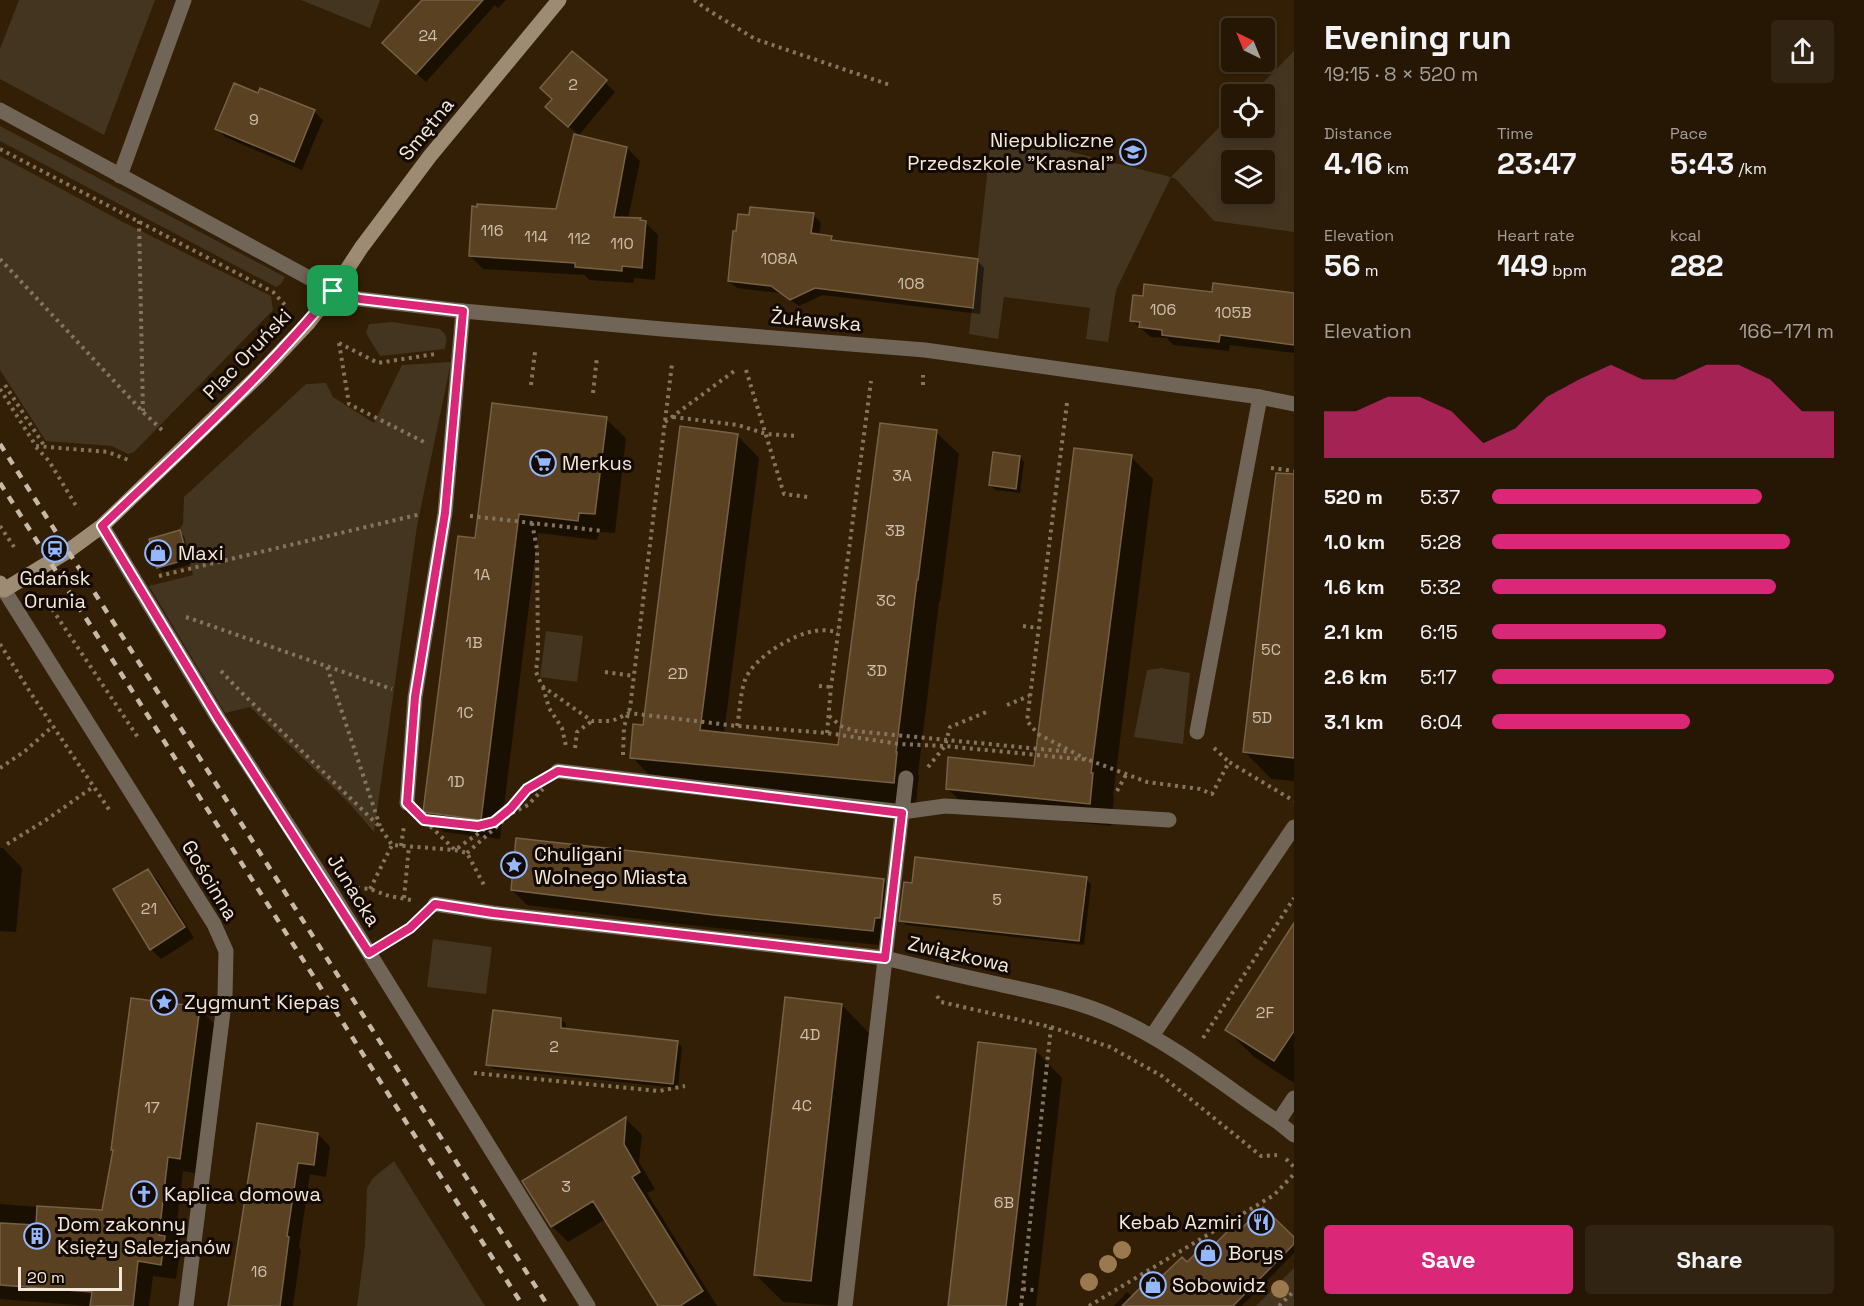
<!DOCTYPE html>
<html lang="en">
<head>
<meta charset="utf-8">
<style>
	:root { --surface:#261704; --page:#322413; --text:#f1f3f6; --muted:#a49f9a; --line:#423626; --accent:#db2777 }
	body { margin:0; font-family:"Space Grotesk",sans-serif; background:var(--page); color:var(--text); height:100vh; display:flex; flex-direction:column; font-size:22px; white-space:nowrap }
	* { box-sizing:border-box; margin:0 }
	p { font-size:20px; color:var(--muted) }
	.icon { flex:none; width:33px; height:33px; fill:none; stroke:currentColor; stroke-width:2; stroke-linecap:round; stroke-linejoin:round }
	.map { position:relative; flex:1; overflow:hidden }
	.side { display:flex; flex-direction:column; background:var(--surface); width:570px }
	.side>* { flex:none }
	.needle { width:39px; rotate:317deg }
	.fabs { position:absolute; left:1221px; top:18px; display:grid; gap:12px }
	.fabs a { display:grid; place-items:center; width:54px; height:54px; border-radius:6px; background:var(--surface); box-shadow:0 3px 9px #0003,0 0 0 2px var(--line); font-size:30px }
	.scale { position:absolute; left:18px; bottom:15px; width:104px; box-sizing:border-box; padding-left:6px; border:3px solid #f5e9da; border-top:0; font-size:16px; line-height:21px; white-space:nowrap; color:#f5e9da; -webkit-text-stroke:4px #130b03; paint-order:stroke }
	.pin { position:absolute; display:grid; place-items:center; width:51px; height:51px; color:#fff; margin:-26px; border-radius:12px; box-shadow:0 3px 9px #0006 }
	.round { display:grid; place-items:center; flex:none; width:63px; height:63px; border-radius:6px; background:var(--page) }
	.headline { display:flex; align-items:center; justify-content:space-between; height:102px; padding:0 30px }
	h1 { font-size:33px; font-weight:700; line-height:45px }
	.metrics { display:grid; grid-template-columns:repeat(3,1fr); gap:9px; height:102px; padding:6px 30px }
	.metrics div { display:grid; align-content:center }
	.metrics b { font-size:30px; font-weight:700 }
	.metrics small { font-size:16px; font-weight:400 }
	.metrics p { font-size:16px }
	.chart { height:168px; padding:12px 30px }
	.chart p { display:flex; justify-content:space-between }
	.chart svg { width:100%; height:108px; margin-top:6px; fill:var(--accent); opacity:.7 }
	.cta { display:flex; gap:12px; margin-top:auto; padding:12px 30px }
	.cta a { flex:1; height:69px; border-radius:6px; background:var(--accent); color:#fff; font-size:24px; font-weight:700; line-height:69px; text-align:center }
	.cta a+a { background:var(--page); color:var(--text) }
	ul { padding:0 30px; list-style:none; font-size:20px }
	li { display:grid; grid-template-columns:96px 72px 1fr; align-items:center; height:45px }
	li i { height:15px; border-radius:8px; background:var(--accent) }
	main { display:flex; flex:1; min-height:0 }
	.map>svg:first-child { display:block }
	.green { fill:#443521; fill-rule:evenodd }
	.shadow { fill:#0007 }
	.building { fill:#594121; stroke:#776146; stroke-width:1.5 }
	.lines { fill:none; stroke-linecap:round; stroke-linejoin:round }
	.path { stroke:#857560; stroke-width:4; stroke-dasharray:3 4.5; stroke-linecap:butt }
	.lane { stroke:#716557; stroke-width:15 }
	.street { stroke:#716557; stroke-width:15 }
	.secondary { stroke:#9d8b74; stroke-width:15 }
	.rail { stroke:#c6b9a7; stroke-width:4.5; stroke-dasharray:8 8; stroke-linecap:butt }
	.tree { fill:#9a794f }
	.route-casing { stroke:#fff; stroke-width:12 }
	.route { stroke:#db2777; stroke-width:8 }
	.labels { text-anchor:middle; stroke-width:6; stroke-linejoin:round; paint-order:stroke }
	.number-label { font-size:16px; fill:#cebfac }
	.street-label { font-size:20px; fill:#f5e9da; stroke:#130b03 }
	.poi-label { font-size:20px; fill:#f5e9da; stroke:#130b03; text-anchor:start }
</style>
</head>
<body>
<main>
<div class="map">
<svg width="1294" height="1306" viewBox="0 0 1294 1306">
	<rect width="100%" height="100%" fill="#321f05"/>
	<path class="green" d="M19,0H155L104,135L0,79V49Z
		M301,0H380L370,28Z
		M1294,51V232L1214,221L1176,179L1171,177L1116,290L1108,342L1086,339L1090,308L1004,297L998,339L969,334L992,132L1171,177L1231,115L1232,128H1264V94H1252ZM1232,160H1264V194H1232Z
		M0,126L285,277L281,284L276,287L0,141Z
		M0,156L123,222L271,296L273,310L134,452L128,454L112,446L46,441L0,370Z
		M392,322L440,329C448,336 447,339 445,349L380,356L366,333L369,324Z
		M451,362L417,526L374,832L349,803L250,707L225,713L149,586L193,575L180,528L183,524L184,497L306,384L326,383L333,397L374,423L402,365Z
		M546,631L583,636L577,682L540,677Z
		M1161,668L1190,673L1183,744L1134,737L1147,670Z
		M433,939L492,947L486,994L427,987Z
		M394,1161L485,1306H357L365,1246L367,1188L373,1178Z
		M1294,1268V1306H1256Z"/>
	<path class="shadow" d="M424,0H506L498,8L495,5L426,82L393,52Z
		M605,82L615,92L579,135L557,117Z
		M314,111L323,120L302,170L225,137L217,128Z
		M627,148L640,161L628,219L640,220L645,222L658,235L655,280L634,278V283L589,280L585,275L483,269L470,256L557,211Z
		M813,215L821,222L819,236L831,237L835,242L977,260L984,268L980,314L823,295L799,306L780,293L737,288L729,281Z
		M1214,284L1294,294V353L1230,345L1229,351L1173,345L1167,338L1151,337L1131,320L1213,293Z
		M606,419L626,438L615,533L599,532L597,540L538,533L500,839L444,832L424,812L476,539Z
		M936,432L959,454L940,602H939L918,774L919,776L916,805L654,780L632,757L644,727L737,435L759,458L724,734L840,746Z
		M1020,457L1024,462L1020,493L995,490L990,485Z
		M1131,457L1153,479L1113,796L1114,797L1111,826L970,811L948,789L1035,768Z
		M1277,476L1294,478V781L1271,779L1244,751Z
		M179,532L184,536L191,564L163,572L159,568Z
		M0,848H3L22,868L16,932L0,931Z
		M148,870L158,880L194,938L161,959L151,949Z
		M1086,879L1091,884L1084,945L906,925L901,920Z
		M884,881L899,896L888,946L679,924L527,905L512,890Z
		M1294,927V1083L1254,1057L1227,1030Z
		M842,1005L869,1033L838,1306L783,1302L755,1274Z
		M199,1008L214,1024L195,1173L183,1171L174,1247L180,1253L176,1279L153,1276L149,1306H88L0,1299V1204L104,1212Z
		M561,1019L566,1024L565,1030L678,1043L682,1047L678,1088L493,1069L488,1064Z
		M1035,1050L1062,1078L1036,1306H950Z
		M626,1119L642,1135L639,1162L655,1189L647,1193L717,1306H659L606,1219L568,1242L552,1226L524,1181Z
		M318,1134L330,1147L326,1177L310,1174L299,1248L301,1250L293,1306H230L240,1231Z
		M1263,1209L1294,1239V1253L1242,1306H1114L1127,1292L1133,1297L1242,1230Z"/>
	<path class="building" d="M422,0H483L416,74L382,43Z
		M572,51L607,80L568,127L545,107L552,99L540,88Z
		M234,83L258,93L260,88L315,110L294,162L215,129Z
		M574,134L627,147L614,217L641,218L640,220L646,221L642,268L622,266V271L575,267V263L469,256L472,206L477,207V204L556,209Z
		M750,207L814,213L811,233L832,236L831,240L978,259L973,308L815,288L790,300L771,286L728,281L733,231H736L738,214L749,215Z
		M1213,283L1294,293V345L1220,335L1219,342L1162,335V330L1139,327L1140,322L1130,321L1133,295L1143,296L1144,284L1212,292Z
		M492,403L607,417L595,514L579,513L578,521L519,514L481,820L423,812L458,536L475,538Z
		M880,423L937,430L918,580H917L896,752H897L894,783L630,758L633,724L643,725L680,426L738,434L700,730L838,745Z
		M1074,448L1132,455L1091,773H1093L1090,804L946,789L948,757L1034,766Z
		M993,452L1020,456L1016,489L989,485Z
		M1276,473L1294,474V758L1243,752Z
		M180,530L188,559L157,568L149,539Z
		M516,838L884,879L880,918H875L873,931L714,915L511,890Z
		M915,857L1087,877L1079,941L899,921L904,882L912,883Z
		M148,869L185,927L150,950L113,889Z
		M1294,923V1031L1274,1061L1225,1030Z
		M785,997L842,1004L811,1281L754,1275Z
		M131,998L200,1007L180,1159L168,1157L159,1235L165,1236L161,1265L138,1261L133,1306H90L92,1292L0,1285V1223L36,1225L37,1206L102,1210L113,1150H111Z
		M493,1010L561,1018V1028L678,1041L673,1084L486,1065Z
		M978,1042L1036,1049L1006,1306H948Z
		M626,1117L624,1144L640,1172L632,1177L703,1291L680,1306H658L593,1201L551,1227L522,1181Z
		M257,1123L318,1133L314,1165L298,1163L287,1236L289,1237L280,1306H228Z
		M1263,1207L1294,1237V1244L1233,1306H1122L1155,1273L1160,1278L1182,1257L1187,1262L1209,1240L1214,1245L1236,1223L1242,1228Z"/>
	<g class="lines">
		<path class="path" d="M694,0L708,10L755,39L890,85
			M0,149L273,292L285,305
			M139,221L143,411
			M0,259L143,412L163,431
			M339,343L349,404L426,443
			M339,343L378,363L435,354
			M746,370L784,494L808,497
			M5,385L45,447
			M531,385L535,352
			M923,385V375
			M0,389L36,446L108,452L131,461
			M593,393L597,357
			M1067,403L1027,721L1038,734L1086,759
			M673,417L738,425L766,434L797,436
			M665,422L737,369
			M36,447L49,461L78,509
			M1271,468L1294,471
			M470,516L603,531
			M532,523L537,549L538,653L536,672L542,686L592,721H612L629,713L737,726L827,733L899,744L945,746L1089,760L1147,782L1200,789L1212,794L1229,762L1294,801
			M0,526L14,547
			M159,576L421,514
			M48,603L139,739
			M186,617L392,689
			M1023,626L1038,628
			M0,644L30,692L110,811
			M327,667L380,826
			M221,671L240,691L380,827L392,845L455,850L467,853L485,887
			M605,672L634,676
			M819,686L831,687
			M543,687L549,708L562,728L566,746
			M1007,705L1029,696
			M829,716L841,726L854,731L1071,752
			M737,726C740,712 740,694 745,680C753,658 793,634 815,631C823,629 831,631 838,632
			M827,733L831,687L871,381
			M575,748L577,732L592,721
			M1214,748L1229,762
			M623,755L624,727L630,708L672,364
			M928,767L945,746L950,727L989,711
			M0,768L25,751L53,726
			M1117,791L1127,773
			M425,820L478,826L493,822L511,808L527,789L536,784
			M425,821L455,850L490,825
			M7,844L46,820L93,787
			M401,846L404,826
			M467,853L512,813L528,805L543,789
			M357,888L370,889L389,896L411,900
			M370,889L392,845
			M404,898L409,846
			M389,941L410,928L417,921
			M937,996L941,1002L1051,1027L1021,1306
			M1051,1027L1110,1047L1162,1076L1261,1156L1277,1155
			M1203,1038L1294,898
			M474,1073L659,1091L685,1086
			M1286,1159L1294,1167
			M1023,1289L1034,1290
			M1089,1306L1274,1195L1294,1174
			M1279,1306L1294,1291"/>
		<path class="lane" d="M120,176L184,0
			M1197,732L1260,397
			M558,771L902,812L845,1306
			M906,778L902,812L945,806L1169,820
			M407,803L415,697L445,513L463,311
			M1152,1036L1294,827"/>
		<path class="street" d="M0,110L333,291L360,299L463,311L662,329L925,350L1260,397L1294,404
			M102,526L218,718L327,885L588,1306
			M4,590L214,924L226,951L225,996L186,1306
			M435,904L493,913L885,958C921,967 957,975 993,983C1034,992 1077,1000 1116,1018C1174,1044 1226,1087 1278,1122L1294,1135
			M1278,1122L1294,1098"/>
		<path class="secondary" d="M0,583L4,590L68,551L102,526L261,373L309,322L333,291L361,248L430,156L559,0"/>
		<path class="rail" d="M0,444L548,1306
			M0,483L523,1306"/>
	</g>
	<g class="tree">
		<circle cx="1122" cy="1250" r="9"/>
		<circle cx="1108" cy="1264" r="9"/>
		<circle cx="1089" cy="1282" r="9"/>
		<circle cx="1280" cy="1289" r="9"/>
	</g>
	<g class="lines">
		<g class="route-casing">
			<path id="route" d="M333,291L360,299L463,311L445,513L415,697L407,803L424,820L478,826L494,822L511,808L527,789L558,771L902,813L885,958L493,913L435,904L410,928L369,953L218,718L102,526C181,450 264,376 333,291Z"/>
		</g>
		<use href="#route" class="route"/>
	</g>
	<defs>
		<g id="school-ring" transform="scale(1.35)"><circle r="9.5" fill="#130b03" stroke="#94b7fd" stroke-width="1.5"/><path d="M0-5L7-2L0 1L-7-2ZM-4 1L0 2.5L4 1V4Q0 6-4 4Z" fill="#94b7fd"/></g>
		<g id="supermarket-ring" transform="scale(1.35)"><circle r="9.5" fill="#130b03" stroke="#94b7fd" stroke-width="1.5"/><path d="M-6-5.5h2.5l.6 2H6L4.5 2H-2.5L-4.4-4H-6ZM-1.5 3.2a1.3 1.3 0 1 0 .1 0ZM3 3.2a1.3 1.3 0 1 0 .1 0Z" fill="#94b7fd"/></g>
		<g id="station-ring" transform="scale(1.35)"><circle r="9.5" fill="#130b03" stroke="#94b7fd" stroke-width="1.5"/><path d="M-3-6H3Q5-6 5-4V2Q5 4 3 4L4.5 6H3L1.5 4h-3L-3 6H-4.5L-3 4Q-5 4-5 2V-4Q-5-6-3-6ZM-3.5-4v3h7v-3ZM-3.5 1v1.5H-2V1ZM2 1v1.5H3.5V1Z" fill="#94b7fd"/></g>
		<g id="shop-ring" transform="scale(1.35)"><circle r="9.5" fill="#130b03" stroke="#94b7fd" stroke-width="1.5"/><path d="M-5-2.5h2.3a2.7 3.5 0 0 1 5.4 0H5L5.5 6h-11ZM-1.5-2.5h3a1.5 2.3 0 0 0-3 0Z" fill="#94b7fd"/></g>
		<g id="sight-ring" transform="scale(1.35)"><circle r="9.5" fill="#130b03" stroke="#94b7fd" stroke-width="1.5"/><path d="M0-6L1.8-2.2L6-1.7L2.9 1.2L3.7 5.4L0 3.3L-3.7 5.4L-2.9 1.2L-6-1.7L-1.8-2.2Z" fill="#94b7fd"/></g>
		<g id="church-ring" transform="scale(1.35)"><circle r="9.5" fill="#130b03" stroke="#94b7fd" stroke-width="1.5"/><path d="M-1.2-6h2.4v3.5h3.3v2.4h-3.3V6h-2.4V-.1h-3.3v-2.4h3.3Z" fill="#94b7fd"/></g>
		<g id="restaurant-ring" transform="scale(1.35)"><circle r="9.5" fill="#130b03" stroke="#94b7fd" stroke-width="1.5"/><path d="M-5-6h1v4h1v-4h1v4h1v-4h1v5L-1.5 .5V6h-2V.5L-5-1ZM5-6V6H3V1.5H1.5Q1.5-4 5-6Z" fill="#94b7fd"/></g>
		<g id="building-ring" transform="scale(1.35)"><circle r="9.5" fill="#130b03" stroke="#94b7fd" stroke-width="1.5"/><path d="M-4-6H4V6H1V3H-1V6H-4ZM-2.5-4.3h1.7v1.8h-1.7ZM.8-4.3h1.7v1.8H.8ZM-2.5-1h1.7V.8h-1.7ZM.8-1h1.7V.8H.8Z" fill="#94b7fd"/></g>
	</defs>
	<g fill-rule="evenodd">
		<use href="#school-ring" x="1133" y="152"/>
		<use href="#supermarket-ring" x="543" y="463"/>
		<use href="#station-ring" x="55" y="549"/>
		<use href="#shop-ring" x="158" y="553"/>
		<use href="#sight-ring" x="514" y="865"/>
		<use href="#sight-ring" x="164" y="1002"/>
		<use href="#church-ring" x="144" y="1194"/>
		<use href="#restaurant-ring" x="1261" y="1222"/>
		<use href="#building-ring" x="37" y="1236"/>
		<use href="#shop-ring" x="1208" y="1253"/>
		<use href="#shop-ring" x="1153" y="1285"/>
	</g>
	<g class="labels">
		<g class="number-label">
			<text x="428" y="41">24</text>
			<text x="573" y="90">2</text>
			<text x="254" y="125">9</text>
			<text x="492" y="236">116</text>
			<text x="536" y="242">114</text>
			<text x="579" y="244">112</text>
			<text x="622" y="249">110</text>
			<text x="779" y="264">108A</text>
			<text x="911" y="289">108</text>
			<text x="1163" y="315">106</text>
			<text x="1233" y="318">105B</text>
			<text x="902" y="481">3A</text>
			<text x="895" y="536">3B</text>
			<text x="482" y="580">1A</text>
			<text x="886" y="606">3C</text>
			<text x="474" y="648">1B</text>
			<text x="1271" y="655">5C</text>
			<text x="877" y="676">3D</text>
			<text x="678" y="679">2D</text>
			<text x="465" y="718">1C</text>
			<text x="1262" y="723">5D</text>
			<text x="456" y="787">1D</text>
			<text x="997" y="905">5</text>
			<text x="149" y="914">21</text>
			<text x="1265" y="1018">2F</text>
			<text x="810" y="1040">4D</text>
			<text x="554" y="1052">2</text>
			<text x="802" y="1111">4C</text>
			<text x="152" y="1113">17</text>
			<text x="566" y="1192">3</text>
			<text x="1004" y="1208">6B</text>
			<text x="259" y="1277">16</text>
		</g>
		<g class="street-label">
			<text transform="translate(426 129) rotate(-51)" y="7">Smętna</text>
			<text transform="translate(816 320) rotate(5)" y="7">Żuławska</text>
			<text transform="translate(247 354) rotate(-46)" y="7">Plac Oruński</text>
			<text transform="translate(210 880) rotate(59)" y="7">Gościnna</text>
			<text transform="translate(354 890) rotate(58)" y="7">Junacka</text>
			<text transform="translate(959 954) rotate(13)" y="7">Związkowa</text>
		</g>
		<g class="poi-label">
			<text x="1114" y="147" text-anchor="end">Niepubliczne<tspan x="1114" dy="23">Przedszkole "Krasnal"</tspan></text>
			<text x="562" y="470">Merkus</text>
			<text x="178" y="560">Maxi</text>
			<text x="55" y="585" text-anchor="middle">Gdańsk<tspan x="55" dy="23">Orunia</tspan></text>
			<text x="534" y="861">Chuligani<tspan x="534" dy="23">Wolnego Miasta</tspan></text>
			<text x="184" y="1009">Zygmunt Kiepas</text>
			<text x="164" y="1201">Kaplica domowa</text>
			<text x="1242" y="1229" text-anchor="end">Kebab Azmiri</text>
			<text x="57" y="1231">Dom zakonny<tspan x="57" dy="23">Księży Salezjanów</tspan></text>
			<text x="1228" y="1260">Borys</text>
			<text x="1172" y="1292">Sobowidz</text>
		</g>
	</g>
</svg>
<div class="fabs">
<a><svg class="needle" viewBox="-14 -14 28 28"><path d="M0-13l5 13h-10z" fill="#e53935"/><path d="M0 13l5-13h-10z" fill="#a49f9a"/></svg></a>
<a><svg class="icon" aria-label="locate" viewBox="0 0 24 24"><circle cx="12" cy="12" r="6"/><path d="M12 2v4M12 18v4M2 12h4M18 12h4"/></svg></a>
<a><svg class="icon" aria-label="layers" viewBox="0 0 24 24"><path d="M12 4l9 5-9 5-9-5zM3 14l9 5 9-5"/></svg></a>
</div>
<div class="scale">20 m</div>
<div class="pin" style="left:333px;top:291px;background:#1e9e55"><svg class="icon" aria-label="arrive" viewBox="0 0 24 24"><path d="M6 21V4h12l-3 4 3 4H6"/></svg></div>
</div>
<section class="side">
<div class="headline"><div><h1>Evening run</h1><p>19:15 · 8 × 520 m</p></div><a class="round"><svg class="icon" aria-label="share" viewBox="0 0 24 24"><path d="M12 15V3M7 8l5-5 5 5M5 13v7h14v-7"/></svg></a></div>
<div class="metrics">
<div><p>Distance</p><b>4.16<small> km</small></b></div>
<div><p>Time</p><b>23:47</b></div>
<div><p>Pace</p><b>5:43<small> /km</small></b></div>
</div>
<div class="metrics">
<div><p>Elevation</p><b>56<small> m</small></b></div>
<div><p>Heart rate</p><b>149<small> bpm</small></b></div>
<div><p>kcal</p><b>282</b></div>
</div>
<div class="chart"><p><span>Elevation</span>166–171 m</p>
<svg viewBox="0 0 160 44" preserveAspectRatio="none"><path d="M0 44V25L10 25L20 19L30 19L40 25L50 38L60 32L70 19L80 12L90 6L100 12L110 12L120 6L130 6L140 12L150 25L160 25V44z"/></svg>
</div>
<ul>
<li><b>520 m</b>5:37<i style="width:79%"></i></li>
<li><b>1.0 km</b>5:28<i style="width:87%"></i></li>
<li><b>1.6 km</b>5:32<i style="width:83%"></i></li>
<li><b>2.1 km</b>6:15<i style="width:51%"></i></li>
<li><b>2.6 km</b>5:17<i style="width:100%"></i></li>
<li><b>3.1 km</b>6:04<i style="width:58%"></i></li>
</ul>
<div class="cta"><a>Save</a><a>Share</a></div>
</section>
</main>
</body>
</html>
